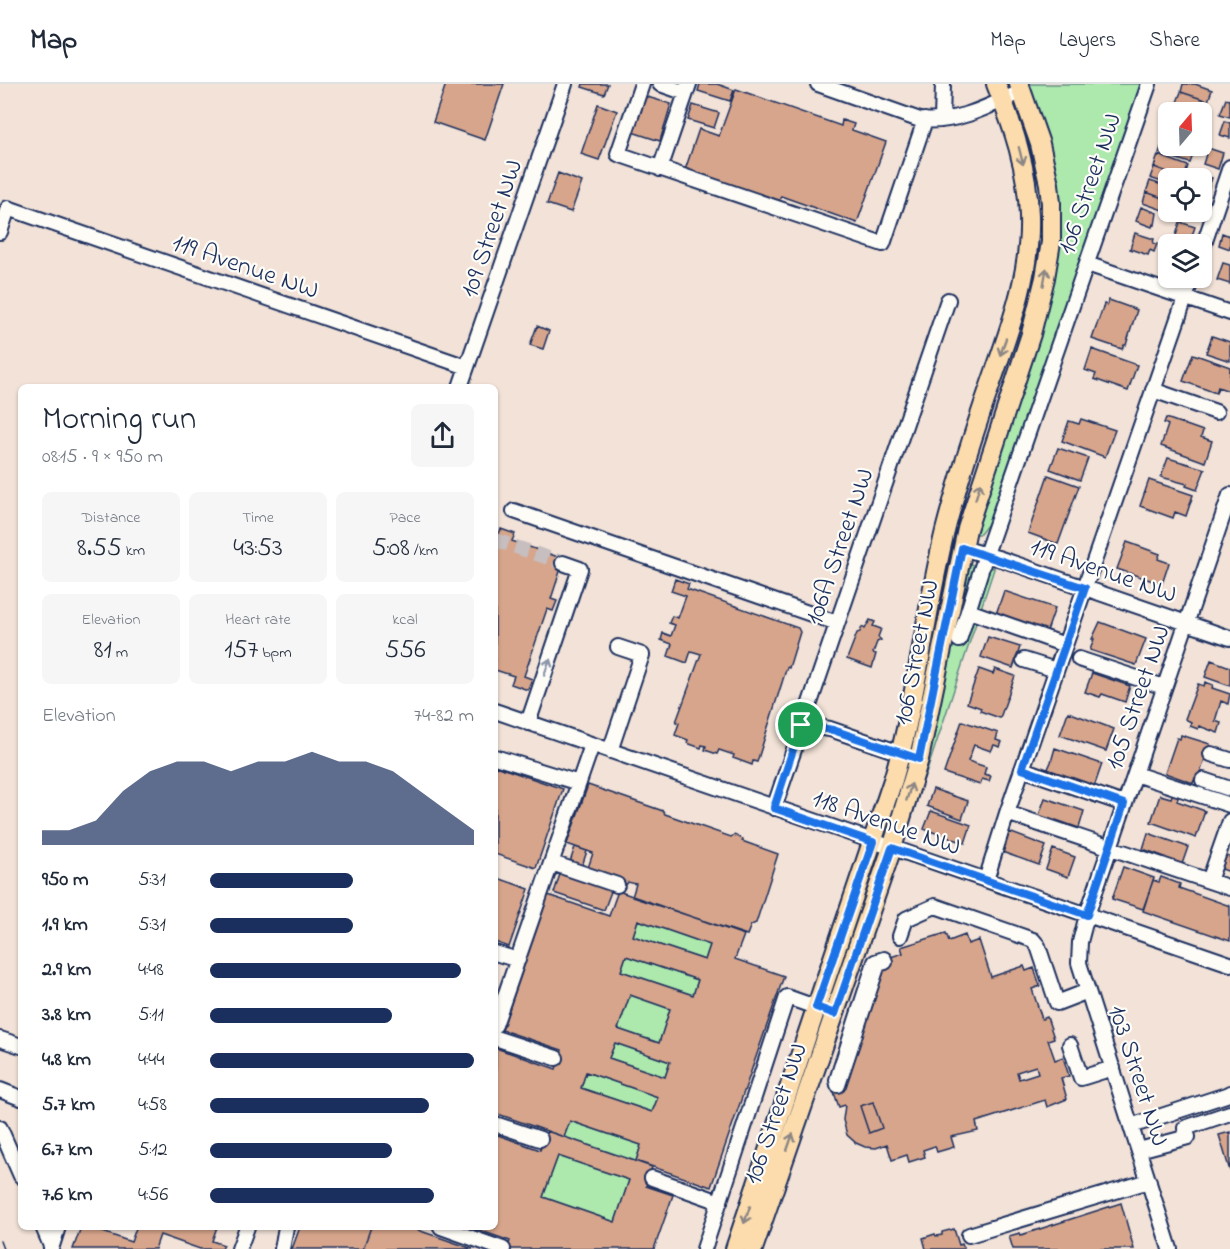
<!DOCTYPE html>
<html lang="en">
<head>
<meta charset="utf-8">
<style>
	:root { --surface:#fff; --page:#f6f6f7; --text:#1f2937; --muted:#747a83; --line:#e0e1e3; --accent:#1b2f5e }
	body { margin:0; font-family:"Indie Flower",sans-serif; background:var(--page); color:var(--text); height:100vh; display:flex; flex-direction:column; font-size:22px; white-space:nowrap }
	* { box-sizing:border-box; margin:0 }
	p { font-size:20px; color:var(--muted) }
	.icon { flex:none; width:33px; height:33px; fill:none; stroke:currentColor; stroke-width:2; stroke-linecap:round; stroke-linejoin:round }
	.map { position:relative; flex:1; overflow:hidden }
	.side { position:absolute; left:18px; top:300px; width:480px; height:846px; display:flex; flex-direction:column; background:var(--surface); border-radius:9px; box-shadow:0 2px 4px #0004 }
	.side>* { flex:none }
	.needle { width:39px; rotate:19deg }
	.tools { position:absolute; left:1158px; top:18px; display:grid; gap:12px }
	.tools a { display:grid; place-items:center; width:54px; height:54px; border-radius:9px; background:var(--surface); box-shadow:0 2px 4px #0004; font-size:30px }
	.pin { position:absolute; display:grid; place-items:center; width:51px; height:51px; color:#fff; margin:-26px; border:3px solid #fff; border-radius:50%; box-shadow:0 2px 6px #0007 }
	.round { display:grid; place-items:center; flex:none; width:63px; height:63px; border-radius:9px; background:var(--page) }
	.overview { display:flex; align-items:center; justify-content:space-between; height:102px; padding:0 24px }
	h1 { font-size:33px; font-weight:600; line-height:45px }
	.metrics { display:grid; grid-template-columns:repeat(3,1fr); gap:9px; height:102px; padding:6px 24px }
	.metrics div { display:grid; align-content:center; border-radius:9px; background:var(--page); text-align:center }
	.metrics b { font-size:26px; font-weight:600 }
	.metrics small { font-size:16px; font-weight:400 }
	.metrics p { font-size:16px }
	.chart { height:168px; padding:12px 24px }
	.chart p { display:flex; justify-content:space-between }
	.chart svg { width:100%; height:108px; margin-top:6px; fill:var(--accent); opacity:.7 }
	ul { padding:0 24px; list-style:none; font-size:20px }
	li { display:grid; grid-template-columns:96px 72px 1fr; align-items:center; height:45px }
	li i { height:15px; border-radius:8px; background:var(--accent) }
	header { display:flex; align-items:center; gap:36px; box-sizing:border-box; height:84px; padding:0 30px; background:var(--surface); border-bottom:2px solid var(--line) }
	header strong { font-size:28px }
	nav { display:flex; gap:33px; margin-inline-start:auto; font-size:21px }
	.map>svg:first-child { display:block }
	.green { fill:#ade8ad; stroke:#648c86; stroke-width:1.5 }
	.building { fill:#d7a58b; stroke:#1b2f5e; stroke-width:1.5; fill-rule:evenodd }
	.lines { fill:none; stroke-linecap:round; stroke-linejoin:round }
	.minor-tunnel { stroke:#c7bebf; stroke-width:14; stroke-dasharray:14 7; stroke-linecap:butt }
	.minor-casing { stroke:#1b2f5e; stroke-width:18 }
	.major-casing { stroke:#1b2f5e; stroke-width:22 }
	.minor { stroke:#fdfcf7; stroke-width:14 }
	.major { stroke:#fcdcac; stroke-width:18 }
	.tram { stroke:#1b2f5e; stroke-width:1.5 }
	.oneway { stroke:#8c8685 }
	.oneway2 { stroke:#8c96aa }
	.route-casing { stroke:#fff; stroke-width:12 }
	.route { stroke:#1a73e8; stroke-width:8 }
	.labels { text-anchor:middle; stroke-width:4.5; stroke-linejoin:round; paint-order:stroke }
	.street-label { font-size:26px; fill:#1b2f5e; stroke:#fdfcf7 }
</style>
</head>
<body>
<header>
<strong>Map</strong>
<nav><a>Map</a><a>Layers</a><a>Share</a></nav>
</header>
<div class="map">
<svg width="1230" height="1165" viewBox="0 0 1230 1165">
	<rect width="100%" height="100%" fill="#f2e2d7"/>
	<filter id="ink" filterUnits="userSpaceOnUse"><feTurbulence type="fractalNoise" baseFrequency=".0167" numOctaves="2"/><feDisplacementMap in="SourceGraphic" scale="12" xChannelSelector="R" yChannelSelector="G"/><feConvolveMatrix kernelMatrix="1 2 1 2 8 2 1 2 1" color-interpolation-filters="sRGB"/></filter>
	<g filter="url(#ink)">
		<path class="green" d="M1028,0H1141L988,440L980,450H975V440L1047,225L1053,198L1050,66Z
			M968,480L974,481V491L951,559L952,561L963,563L988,490L990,485L994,483V485L926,690L918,707Z
			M638,836L710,861L705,876L633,852Z
			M626,872L698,896L693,911L621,887Z
			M630,911L670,925L659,959L618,945Z
			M615,959L670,978L665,993L609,974Z
			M586,988L658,1013L652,1028L581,1004Z
			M570,1037L641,1061L636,1077L564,1053Z
			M558,1072L629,1096L615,1138L543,1113Z"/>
		<path class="building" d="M446,0H504L485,56L433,38Z
			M583,0H608L604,10L582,3Z
			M700,0H717L734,6L730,17L698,7Z
			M1183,0H1195L1212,6L1208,17L1181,8Z
			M736,5L841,42L842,36L854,40L852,46L886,58L857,139L781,112L778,119L685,86L699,45L719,52Z
			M1181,8L1208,17L1204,28L1177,18Z
			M644,12L671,20L660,57L632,48Z
			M1226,15L1230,16V33L1220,30Z
			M598,20L617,27L599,76L581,70Z
			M693,21L719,29L714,44L688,36Z
			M1174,21L1196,28H1171Z
			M1225,37L1230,39V54L1220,51Z
			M1163,58L1168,60V62L1194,68L1190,79L1159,69Z
			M1208,64L1223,69L1218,85L1203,80Z
			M1158,71L1188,82L1184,94L1154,83Z
			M1154,83L1184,94H1168V100L1150,94Z
			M558,89L582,98L571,128L547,120Z
			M1197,89L1212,94L1207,108L1202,107V94H1195Z
			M1150,97L1168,103V116L1146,108Z
			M1146,108L1168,116V128H1172L1171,129L1143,119Z
			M1141,123L1157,129L1155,141L1153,140L1152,143L1136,137Z
			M1180,138L1195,143L1189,160L1175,155Z
			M1135,149L1154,155L1153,159L1157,160L1154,168L1150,166L1148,171L1130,165Z
			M1222,149L1230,152V165L1219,161Z
			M1223,179L1230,181V200L1217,196Z
			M1109,216L1137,226L1126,261H1124L1122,265L1092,255L1104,220L1107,221Z
			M537,242L549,247L543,265L530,261Z
			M1212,252L1230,258V277L1206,269Z
			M1092,265L1137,281L1128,307L1094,295L1096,290L1085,286Z
			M1193,270L1230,283L1229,307L1218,303L1216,309L1183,297Z
			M1166,334L1203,347L1201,353L1212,357L1205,378L1161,362L1168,341L1164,339Z
			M1081,335L1115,346L1105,373L1062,357L1069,337L1079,340Z
			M1058,364L1088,374L1080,396L1050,385Z
			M1168,374L1205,385L1197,406L1186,402L1187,400L1161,393Z
			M1048,391L1079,402L1058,460L1028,449Z
			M1149,396L1193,411L1186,432L1175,428L1173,434L1140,422Z
			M501,445L515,450L512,457L564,475L551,515L557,517L553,527L547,525L524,592L532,595L528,606L511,600L514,592L495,586V451L498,452Z
			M1127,458L1160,470L1158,475L1169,479L1162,500L1117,485Z
			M675,495L689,500L687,505L798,544L800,548L789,584L787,583L785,589L757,678L753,677L752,681L733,674L734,671L719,666L717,670L705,666L706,662L702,661L701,664L687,659L688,656L675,651L679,639L676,638L701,570L691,567L687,579L668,572L672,560L661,556L663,549L671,552L675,541L669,539L672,532L678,534L686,512L671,507Z
			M1004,507L1055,524L1046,550L995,533Z
			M870,536L875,538L873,542L881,545L878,553L881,556L877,558L873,569L876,570L872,584L847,575L857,549L860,548L862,543L865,545Z
			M1100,538L1146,555L1136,581L1090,566L1094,555H1092Z
			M988,553L1020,563L1013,584L981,573Z
			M1211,576L1230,583V602L1205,593Z
			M979,585L993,590L995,585L1015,592L1000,634L980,627L981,624L967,619Z
			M1092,589L1130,602L1125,618L1102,610L1100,613L1085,608Z
			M1205,598L1213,601L1212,604L1230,610L1228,620L1221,617L1215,637L1221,639L1218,649L1199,642L1198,645L1190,642L1191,638L1185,635L1198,600L1204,602Z
			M1068,628L1114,645L1106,667L1060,651Z
			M962,637L998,649L996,656L1002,658L1000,663L994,661L991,667L974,661L968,677L986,683L984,690L991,692L989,697L982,695L980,701L944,689Z
			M1181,651L1210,660L1198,695L1195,694L1193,699L1165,689L1177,654L1180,655Z
			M1055,664L1102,680L1094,703L1047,687L1051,678Z
			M495,682L563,705L536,784L495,770Z
			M588,701L663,727L665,730L731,753L734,751L743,755L742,757L778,770L756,839L751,841L747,851L632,813L636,800L628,798L626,801L587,787L593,769L567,760Z
			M933,705L968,717L962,735L927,722Z
			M1174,706L1180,708L1177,717L1205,727L1196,754L1151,738L1160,711L1171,714Z
			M1045,714L1084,727L1079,744L1056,736L1055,740L1038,734Z
			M931,727L971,741L965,759L924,745Z
			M1009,748L1046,762L1039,781L1002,768Z
			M1148,749L1188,763L1181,783L1164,776L1165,773L1143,765Z
			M575,763L587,767L581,785L569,781Z
			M1053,765L1075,773L1068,793L1046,785Z
			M1223,771L1230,773V788L1219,784Z
			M1123,783L1154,794L1143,825L1112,815Z
			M561,787L612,805L604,826L554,809Z
			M495,793L529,805L509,863L495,858Z
			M1161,793L1180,800L1179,804L1230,822V857L1143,827L1153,796L1159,798Z
			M618,807L744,851L735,875L784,892L711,1103L636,1077L641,1061L570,1037L564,1053L495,1029L496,964L556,985L562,966L502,946L548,811L609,832ZM638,836L710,861L705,876L633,852ZM626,872L698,896L693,911L621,887ZM630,911L670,925L659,959L618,945ZM615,959L670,978L665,993L609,974ZM586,988L658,1013L652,1028L581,1004Z
			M946,849L949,857L965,851L968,860L979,856L991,893L1024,882L1026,887L1034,884L1040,902L1032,905L1042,935L1047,933L1054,954L1048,956L1055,976L1063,973L1069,992L1061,994L1067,1015L1047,1023L1045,1016L976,1038L978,1047L951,1053L954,1063L937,1068L935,1062L923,1066L925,1073L909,1078L907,1071L892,1076L887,1060L876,1064L865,1063L856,1059L847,1051L843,1036L845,1021L839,1023L832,1003L875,878L903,869L901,863Z
			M1036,982L1038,989L1019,995L1017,988Z
			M873,1018L882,1044L869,1049L860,1022Z
			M873,1018L882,1044L869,1049L860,1022Z
			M547,1047L652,1083L646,1102L673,1111L654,1165H507L510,1157L470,1143H495V1050L540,1066ZM558,1072L629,1096L615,1138L543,1113Z
			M1230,1048V1087L1219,1051Z
			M1121,1119L1134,1165H1013L1009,1152L1020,1149L1021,1151Z
			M81,1143H89L131,1158L136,1144L134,1143H217L212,1157L224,1161L222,1165H200L160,1151L155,1165H73Z
			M300,1143H371L363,1165H292Z
			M371,1143H409L473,1165H363Z
			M954,1145L959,1161L962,1160L964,1165H926L923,1154L935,1150L936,1152L942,1151V1148Z"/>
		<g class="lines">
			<path class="minor-tunnel" d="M495,456L563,479"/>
			<g class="minor-casing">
				<path id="minor" d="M642,0L618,70L883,160L925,36
					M660,0L686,9
					M818,0L920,36C956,40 990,22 1022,7
					M942,36L943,0
					M660,85L689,0
					M0,148L8,124L467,283
					M1202,166L1230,83
					M1087,180L1230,229
					M460,303L565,0
					M1153,306L1216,328
					M514,427L837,539
					M962,464L1001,475L1230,554
					M969,527L1065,561
					M959,556L986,470L1149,0
					M1079,575L1164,603
					M1024,576L1056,586
					M495,627L1230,880
					M528,639L580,485L563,479
					M802,641L830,645L909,672
					M610,667L642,571L618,563
					M1211,670L1230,676
					M495,673L579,699
					M1022,685L1124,720
					M1135,690L1230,721
					M1203,696L1230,705
					M774,724L948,216
					M1007,729L1230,804
					M552,779L617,801
					M986,796L1007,729L1192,194
					M1209,797L1230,737
					M900,852L906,835L935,822L1033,856L1038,862L1057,919L1088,907
					M495,869L518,876
					M884,875L885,878L878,880L838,1001L837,996L875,878Z
					M495,941L592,661
					M495,954L556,974
					M0,955L21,962
					M1070,961L1081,994L1113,984
					M0,1006L21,1014
					M495,1040L540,1055
					M1131,1042L1226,1011L1230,1009
					M0,1044L21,1092
					M1139,1066L1188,1053L1185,1044L1230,1029
					M652,1094L720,1118
					M43,1143L51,1162
					M441,1143L503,1165
					M969,1151L1149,1097
					M51,1165L58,1143
					M239,1165L247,1143
					M282,1165L286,1143
					M704,1165L787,913L835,930
					M1170,1165L1079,879L1080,858L1087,831L1230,411"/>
			</g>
			<g class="major-casing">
				<path id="major" d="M735,1165L893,696C917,614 925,529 945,447C958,396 974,348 991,299C1010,244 1031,190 1029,132C1028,85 1013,42 996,0
					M753,1165L892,764L919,675L967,445L1031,250L1045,194L1051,158V119L1049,100L1040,60L1019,0"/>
			</g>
			<use href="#minor" class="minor"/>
			<use href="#major" class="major"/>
			<path class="tram" d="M0,1157L3,1165"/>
		</g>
		<defs><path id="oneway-shaft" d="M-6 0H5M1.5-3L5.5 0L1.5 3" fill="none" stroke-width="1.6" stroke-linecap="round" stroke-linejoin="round" transform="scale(1.5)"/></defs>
		<g class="oneway">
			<use href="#oneway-shaft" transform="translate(1021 72) rotate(76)"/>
			<use href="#oneway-shaft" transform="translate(1045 193) rotate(-80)"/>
			<use href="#oneway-shaft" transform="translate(1003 263) rotate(109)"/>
			<use href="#oneway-shaft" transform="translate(978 407) rotate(-73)"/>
			<use href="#oneway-shaft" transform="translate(909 708) rotate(-73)"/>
			<use href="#oneway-shaft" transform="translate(790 1058) rotate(-71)"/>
			<use href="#oneway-shaft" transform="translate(747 1131) rotate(109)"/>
		</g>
		<use class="oneway2" href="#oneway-shaft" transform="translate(547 583) rotate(-71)"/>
	</g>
	<g class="lines" filter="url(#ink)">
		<g class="route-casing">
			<path id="route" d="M962,464L1085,504L1022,685L1124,720L1087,831L892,764L835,930L816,923L873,758L774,724L801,641L833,646L919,675Z"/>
		</g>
		<use href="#route" class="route"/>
	</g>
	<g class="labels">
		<g class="street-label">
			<text transform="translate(1088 99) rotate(-71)" y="9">106 Street NW</text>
			<text transform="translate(490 144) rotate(-71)" y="9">109 Street NW</text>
			<text transform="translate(246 181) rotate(19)" y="9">119 Avenue NW</text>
			<text transform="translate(838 462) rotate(-71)" y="9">106A Street NW</text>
			<text transform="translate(1104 485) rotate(19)" y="9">119 Avenue NW</text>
			<text transform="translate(915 568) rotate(-79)" y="9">106 Street NW</text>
			<text transform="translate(1136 613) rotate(-71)" y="9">105 Street NW</text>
			<text transform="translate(887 737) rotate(19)" y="9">118 Avenue NW</text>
			<text transform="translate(1140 991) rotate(72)" y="9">103 Street NW</text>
			<text transform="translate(774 1029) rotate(-71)" y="9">106 Street NW</text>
		</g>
	</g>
</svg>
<div class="tools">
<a><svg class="needle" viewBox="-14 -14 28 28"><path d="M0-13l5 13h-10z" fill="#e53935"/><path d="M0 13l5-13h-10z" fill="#747a83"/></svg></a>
<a><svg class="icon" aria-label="locate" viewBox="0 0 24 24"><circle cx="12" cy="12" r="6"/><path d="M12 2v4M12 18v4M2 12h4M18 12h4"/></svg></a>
<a><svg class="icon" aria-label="layers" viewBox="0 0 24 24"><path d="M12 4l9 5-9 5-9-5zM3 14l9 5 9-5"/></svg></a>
</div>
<div class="pin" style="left:801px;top:641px;background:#1e9e55"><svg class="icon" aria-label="arrive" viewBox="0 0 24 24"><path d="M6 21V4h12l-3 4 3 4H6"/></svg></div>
<section class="side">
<div class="overview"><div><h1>Morning run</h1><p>08:15 · 9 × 950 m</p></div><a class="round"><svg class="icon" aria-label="share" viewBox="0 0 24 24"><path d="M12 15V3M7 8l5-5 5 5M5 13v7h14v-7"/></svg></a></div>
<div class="metrics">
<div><p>Distance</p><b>8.55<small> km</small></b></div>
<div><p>Time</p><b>43:53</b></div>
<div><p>Pace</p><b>5:08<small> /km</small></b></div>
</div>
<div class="metrics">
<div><p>Elevation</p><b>81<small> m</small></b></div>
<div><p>Heart rate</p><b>157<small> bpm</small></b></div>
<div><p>kcal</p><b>556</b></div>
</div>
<div class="chart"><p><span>Elevation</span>74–82 m</p>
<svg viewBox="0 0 160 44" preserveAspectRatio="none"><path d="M0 44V38L10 38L20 34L30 22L40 14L50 10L60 10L70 14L80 10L90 10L100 6L110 10L120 10L130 14L140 22L150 30L160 38V44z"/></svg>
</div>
<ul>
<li><b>950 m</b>5:31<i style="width:54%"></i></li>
<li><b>1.9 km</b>5:31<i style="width:54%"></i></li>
<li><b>2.9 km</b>4:48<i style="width:95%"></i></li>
<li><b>3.8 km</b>5:11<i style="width:69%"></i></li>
<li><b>4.8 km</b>4:44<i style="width:100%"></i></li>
<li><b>5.7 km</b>4:58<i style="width:83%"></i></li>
<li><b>6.7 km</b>5:12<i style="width:69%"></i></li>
<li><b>7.6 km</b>4:56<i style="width:85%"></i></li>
</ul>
</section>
</div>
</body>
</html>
